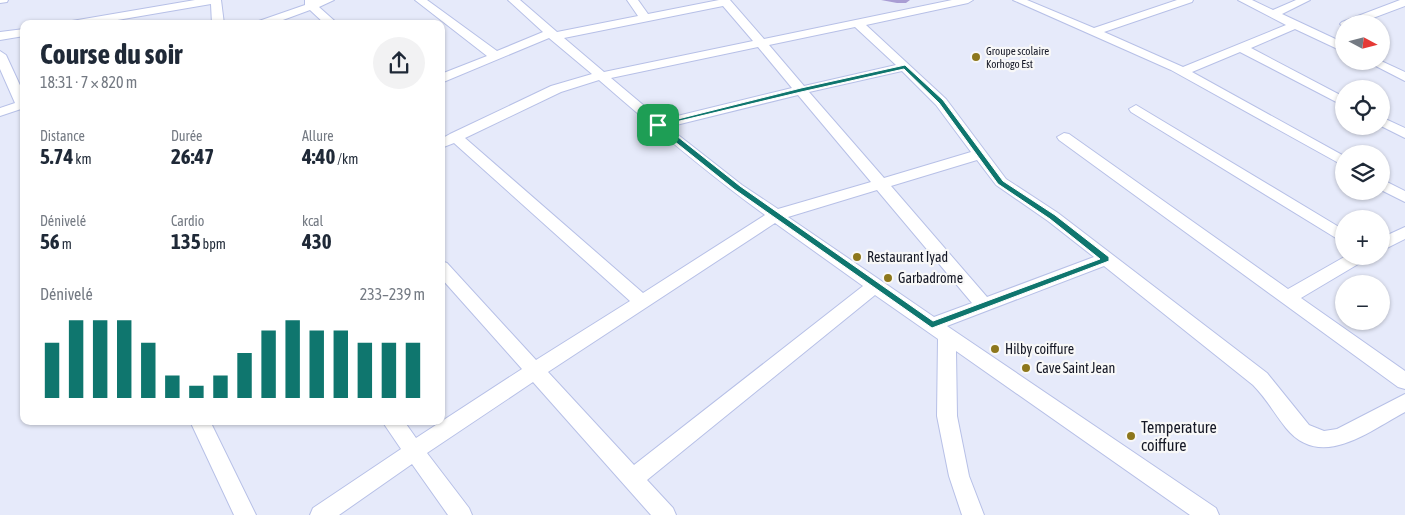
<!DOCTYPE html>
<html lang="fr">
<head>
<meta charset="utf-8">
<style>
	:root { --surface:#fff; --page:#f2f2f3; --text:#1f2937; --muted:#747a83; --accent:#0f766e }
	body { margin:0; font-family:"Asap Condensed",sans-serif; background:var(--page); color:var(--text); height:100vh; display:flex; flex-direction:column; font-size:19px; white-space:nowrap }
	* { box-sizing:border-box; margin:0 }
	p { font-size:16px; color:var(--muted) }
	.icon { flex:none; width:28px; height:28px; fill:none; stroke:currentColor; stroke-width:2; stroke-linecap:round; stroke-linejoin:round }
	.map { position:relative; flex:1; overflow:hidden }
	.drawer { position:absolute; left:20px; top:20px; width:425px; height:405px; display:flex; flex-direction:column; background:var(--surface); border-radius:10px; box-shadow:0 1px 4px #0004 }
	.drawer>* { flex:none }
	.needle { width:32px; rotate:97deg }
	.tools { position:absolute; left:1335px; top:15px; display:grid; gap:10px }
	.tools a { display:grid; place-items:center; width:55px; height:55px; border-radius:50%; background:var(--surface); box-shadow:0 1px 4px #0004; font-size:25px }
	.pin { position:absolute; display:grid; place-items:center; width:42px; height:42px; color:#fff; margin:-21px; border-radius:10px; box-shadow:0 2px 8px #0006 }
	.round { display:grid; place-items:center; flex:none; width:52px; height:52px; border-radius:26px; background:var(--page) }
	.head { display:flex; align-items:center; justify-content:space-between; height:85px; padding:0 20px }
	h1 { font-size:28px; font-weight:700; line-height:38px }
	.figures { display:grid; grid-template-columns:repeat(3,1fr); gap:8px; height:85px; padding:5px 20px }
	.figures div { display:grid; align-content:center }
	.figures b { font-size:21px; font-weight:700 }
	.figures small { font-size:14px; font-weight:400 }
	.figures p { font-size:14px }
	.chart { height:140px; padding:10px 20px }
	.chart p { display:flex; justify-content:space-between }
	.chart svg { width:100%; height:90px; margin-top:5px; stroke:var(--accent); stroke-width:6 }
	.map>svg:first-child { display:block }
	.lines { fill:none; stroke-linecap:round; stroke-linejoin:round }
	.minor-casing { stroke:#b7c0e7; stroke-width:2 }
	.minor { fill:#fff; fill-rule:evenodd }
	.wall { fill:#a99dd4 }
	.route { fill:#0f766e; stroke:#fff; fill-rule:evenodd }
	.poi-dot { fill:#8d771c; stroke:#f8f8f8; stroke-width:2 }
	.labels { text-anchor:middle; stroke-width:4.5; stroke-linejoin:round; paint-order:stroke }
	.far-poi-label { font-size:11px; fill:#151826; stroke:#f8f8f8; text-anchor:start }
	.poi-label { font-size:14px; fill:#151826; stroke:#f8f8f8; text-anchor:start }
	.near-poi-label { font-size:16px; fill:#151826; stroke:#f8f8f8; text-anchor:start }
</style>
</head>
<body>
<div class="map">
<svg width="1405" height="515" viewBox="0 0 1405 515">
	<rect width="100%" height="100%" fill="#e6eafa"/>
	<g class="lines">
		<g class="minor-casing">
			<path id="minor" d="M0,0H8L7,2L0,3Z
				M195,0H221L224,24H212L211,4L94,24H66L72,21Z
				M305,0H334L319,7L338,24H325L310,10L272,24H254L256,22L305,5Z
				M415,0H427L497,51L543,32L508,0H520L557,32L638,16L627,0H638L648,14L719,0H730L764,39L952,0H973L968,3L866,25L946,99L1006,179L1058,213L1267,373L1309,425L1324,431L1337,429L1405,394V412C1369,431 1321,471 1286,428C1274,413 1266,398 1253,385L1104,266L947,326L1216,508L1219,515H1190L956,351L957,416L969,476L984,515H962L949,476L937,416L938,339L875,295L647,480L673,508L676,515H651L533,382L427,453L469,508L472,515H448L412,464L339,515H310L313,508L401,449L382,421H404L416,438L522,369L441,278V261L447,263L536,360L630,301L454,143L441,148V139L450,134L551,86L592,74L549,38L441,83V74L487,56ZM723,6L753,41L604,72L564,38ZM855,27L896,65L804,86L769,45ZM758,47L792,88L661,120L611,78ZM902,71L936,105L971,152L884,178L809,92ZM599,80C653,127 707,173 765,215L643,293L465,138L561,92ZM798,95L871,182L778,209L742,185L668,127ZM977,160L996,185L1048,221L1094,257L987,297L891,186ZM877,190L972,303L934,317L788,217ZM775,223L863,286L634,465L548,372Z
				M1013,0H1027L1094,28L1177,0H1193L1192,2L1104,32L1183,67L1286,25L1238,0H1252L1273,10L1296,0H1310L1282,14L1344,43V52L1295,29L1251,48L1344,97V106L1240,52L1192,72L1344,156V166L1171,70Z
				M1400,0H1405V6L1357,24H1344V27L1340,24L1342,22Z
				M24,29V36L0,40V32Z
				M0,51L6,55L24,94V108L0,116V108L15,103L0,69Z
				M1366,61H1381L1405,72V81Z
				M1136,105L1344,230V243L1131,112L1129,109Z
				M1381,117L1405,128V138L1381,126Z
				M1064,133L1069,134L1288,289L1346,256H1367L1365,260L1301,298L1405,371V389L1398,387L1059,140L1057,137Z
				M1381,179L1405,191V202L1381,190Z
				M1405,227V239L1381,251V238Z
				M190,421H210L256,515H234Z"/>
		</g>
		<use href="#minor" class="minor"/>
	</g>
	<path class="wall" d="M881,0H910L906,3H897Z"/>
	<path class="route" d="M905,65L943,100L1003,181L1055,215L1109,257V261L932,328L734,189L654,125L801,88ZM904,69L939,103L998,184L1050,219L1100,259L933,321L740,186L663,125L801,92Z"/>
	<g class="poi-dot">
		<circle cx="976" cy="57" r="5"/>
		<circle cx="857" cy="257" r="5"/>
		<circle cx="888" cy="278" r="5"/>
		<circle cx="995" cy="349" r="5"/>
		<circle cx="1026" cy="368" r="5"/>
		<circle cx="1131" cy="436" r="5"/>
	</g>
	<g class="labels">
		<g class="far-poi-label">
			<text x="986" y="55">Groupe scolaire<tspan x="986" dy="13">Korhogo Est</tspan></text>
		</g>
		<g class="poi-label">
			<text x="867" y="262">Restaurant Iyad</text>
			<text x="898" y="283">Garbadrome</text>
			<text x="1005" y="354">Hilby coiffure</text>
			<text x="1036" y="373">Cave Saint Jean</text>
		</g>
		<g class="near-poi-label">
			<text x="1141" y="433">Temperature<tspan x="1141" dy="18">coiffure</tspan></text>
		</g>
	</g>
</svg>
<div class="tools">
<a><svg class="needle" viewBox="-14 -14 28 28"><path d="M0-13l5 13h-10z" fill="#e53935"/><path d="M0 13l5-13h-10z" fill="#747a83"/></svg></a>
<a><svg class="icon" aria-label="locate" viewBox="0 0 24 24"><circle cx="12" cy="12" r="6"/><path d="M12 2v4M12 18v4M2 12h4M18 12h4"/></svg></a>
<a><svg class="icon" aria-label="layers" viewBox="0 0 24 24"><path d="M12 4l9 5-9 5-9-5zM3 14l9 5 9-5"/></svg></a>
<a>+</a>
<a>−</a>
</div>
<div class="pin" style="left:658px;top:125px;background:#1e9e55"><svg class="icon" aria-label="arrive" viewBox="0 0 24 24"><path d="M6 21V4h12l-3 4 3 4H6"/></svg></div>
<section class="drawer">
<div class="head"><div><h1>Course du soir</h1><p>18:31 · 7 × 820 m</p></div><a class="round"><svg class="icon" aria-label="share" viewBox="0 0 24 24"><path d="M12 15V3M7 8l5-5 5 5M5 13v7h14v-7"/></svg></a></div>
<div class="figures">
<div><p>Distance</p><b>5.74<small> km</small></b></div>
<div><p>Durée</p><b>26:47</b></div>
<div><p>Allure</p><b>4:40<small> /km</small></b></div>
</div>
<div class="figures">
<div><p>Dénivelé</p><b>56<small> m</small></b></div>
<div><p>Cardio</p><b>135<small> bpm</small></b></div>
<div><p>kcal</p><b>430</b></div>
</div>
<div class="chart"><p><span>Dénivelé</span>233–239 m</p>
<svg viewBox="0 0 160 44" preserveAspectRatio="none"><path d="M5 44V17M15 44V6M25 44V6M35 44V6M45 44V17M55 44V33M65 44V38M75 44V33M85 44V22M95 44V11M105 44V6M115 44V11M125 44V11M135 44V17M145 44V17M155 44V17"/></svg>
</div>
</section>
</div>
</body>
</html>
